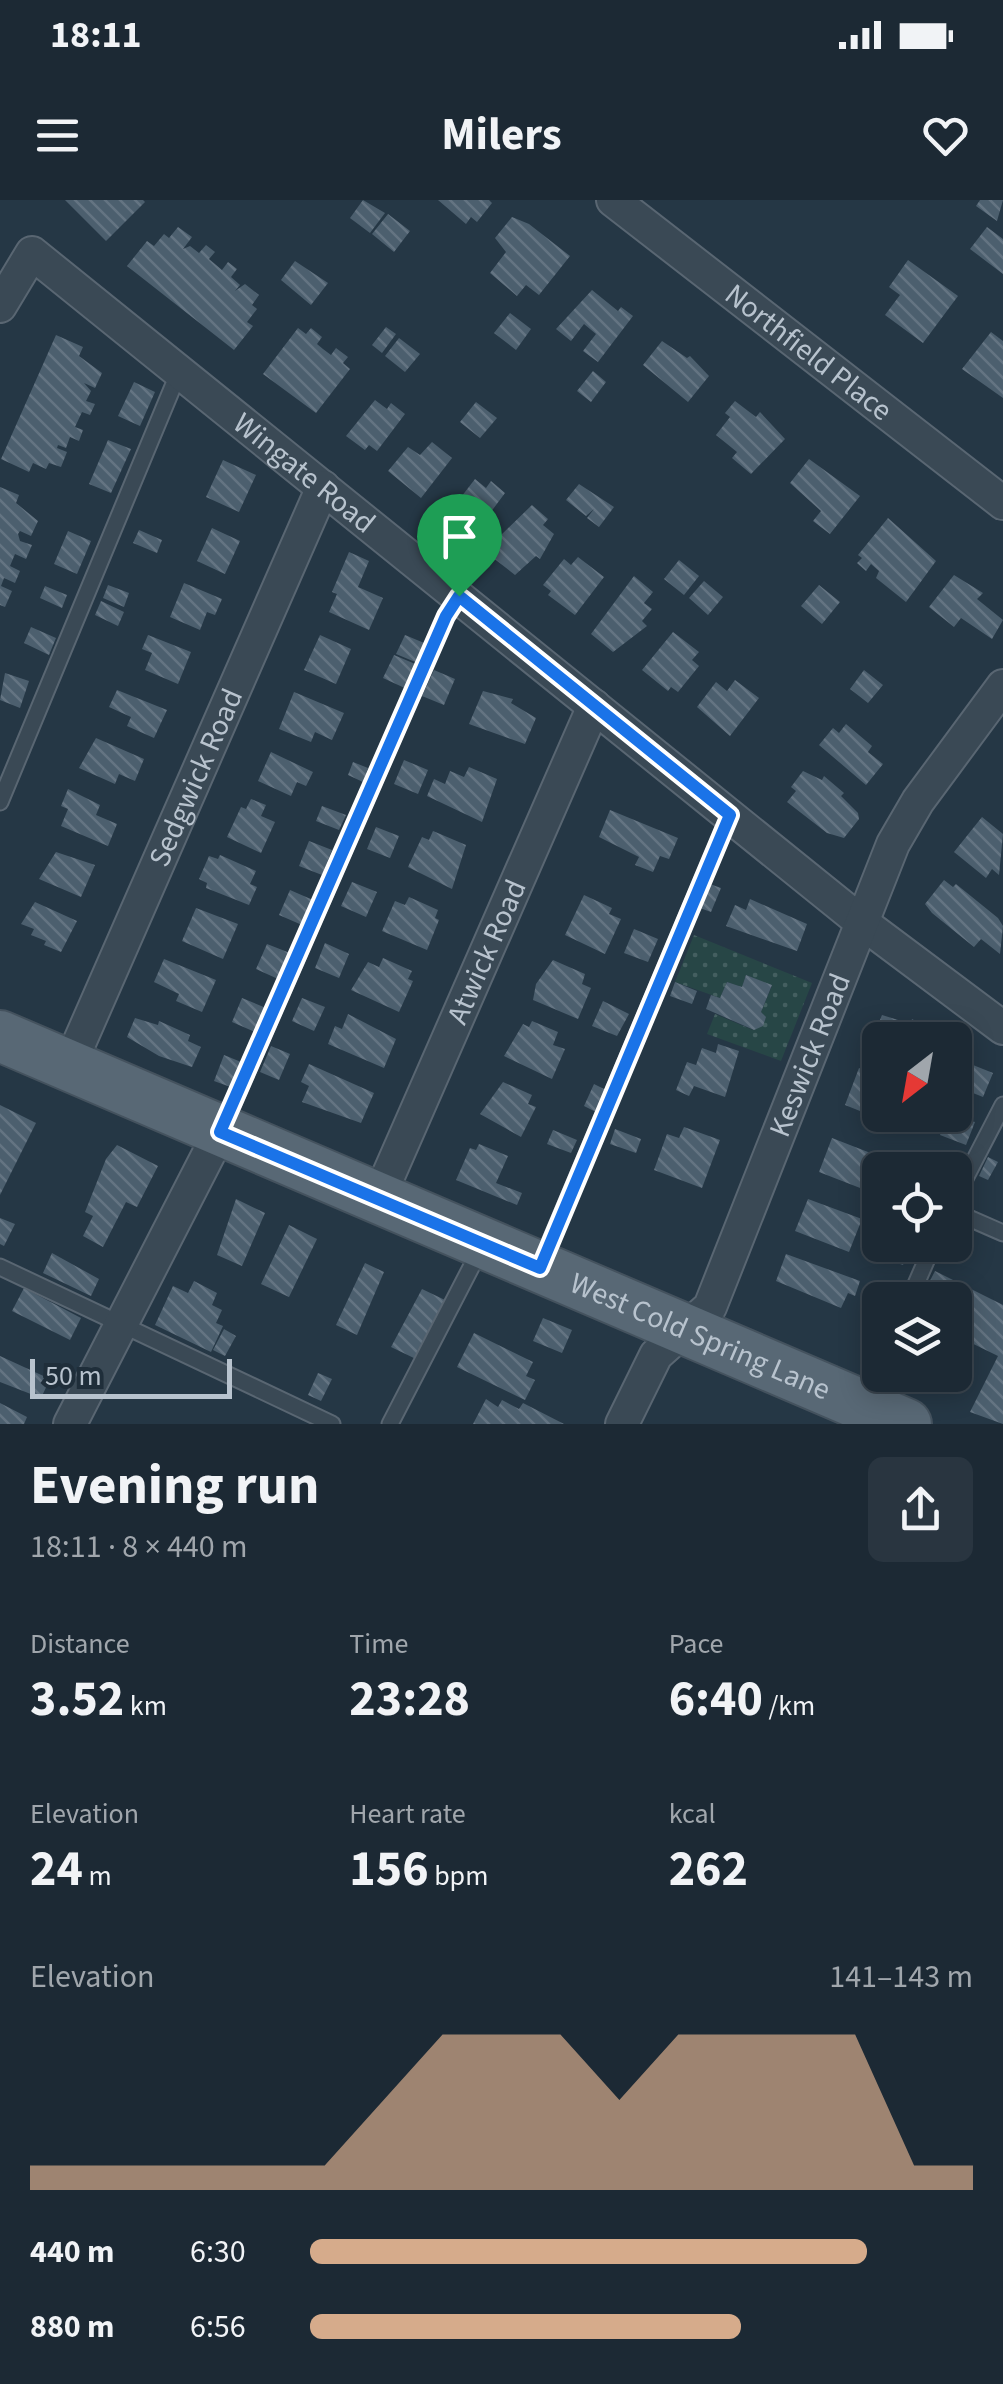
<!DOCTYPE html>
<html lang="en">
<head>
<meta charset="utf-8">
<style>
	:root { --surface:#1c2934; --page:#293540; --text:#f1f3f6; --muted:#a0a6ac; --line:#3a454f; --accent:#d6ab8b }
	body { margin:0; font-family:"Source Sans 3",sans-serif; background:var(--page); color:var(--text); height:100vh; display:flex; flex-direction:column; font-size:38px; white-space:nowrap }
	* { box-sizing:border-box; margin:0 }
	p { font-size:32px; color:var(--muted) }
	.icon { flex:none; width:55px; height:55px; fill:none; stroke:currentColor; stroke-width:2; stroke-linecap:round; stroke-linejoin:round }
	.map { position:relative; height:1224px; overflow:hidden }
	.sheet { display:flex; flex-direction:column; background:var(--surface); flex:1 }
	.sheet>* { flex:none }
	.needle { width:65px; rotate:211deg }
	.controls { position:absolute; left:862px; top:822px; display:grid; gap:20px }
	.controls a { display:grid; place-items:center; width:110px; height:110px; border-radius:15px; background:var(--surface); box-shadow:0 5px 25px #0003,0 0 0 2px var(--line); font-size:50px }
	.scale { position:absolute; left:30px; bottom:25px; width:202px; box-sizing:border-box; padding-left:10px; border:5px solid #b8c3ce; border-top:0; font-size:28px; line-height:35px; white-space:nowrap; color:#b8c3ce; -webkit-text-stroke:8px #1f2e3a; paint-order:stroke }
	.pin { position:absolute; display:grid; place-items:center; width:85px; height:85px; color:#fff; margin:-102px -42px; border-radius:50% 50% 50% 0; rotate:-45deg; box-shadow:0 0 10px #0007 }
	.pin .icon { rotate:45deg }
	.round { display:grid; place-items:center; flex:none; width:105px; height:105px; border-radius:15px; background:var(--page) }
	.headline { display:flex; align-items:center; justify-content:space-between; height:170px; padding:0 30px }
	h1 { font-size:55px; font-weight:700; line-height:75px }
	.metrics { display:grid; grid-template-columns:repeat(3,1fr); gap:15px; height:170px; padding:10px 30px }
	.metrics div { display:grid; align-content:center }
	.metrics b { font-size:50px; font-weight:700 }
	.metrics small { font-size:28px; font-weight:400 }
	.metrics p { font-size:28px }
	.chart { height:280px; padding:20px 30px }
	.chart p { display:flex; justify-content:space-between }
	.chart svg { width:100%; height:180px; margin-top:10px; fill:var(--accent); opacity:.7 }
	ul { padding:0 30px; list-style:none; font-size:32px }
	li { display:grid; grid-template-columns:160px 120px 1fr; align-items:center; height:75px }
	li i { height:25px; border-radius:12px; background:var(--accent) }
	.status { display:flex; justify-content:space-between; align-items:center; height:70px; padding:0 50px; background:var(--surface); direction:ltr }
	.status svg { height:28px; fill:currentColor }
	header { display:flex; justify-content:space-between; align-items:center; height:130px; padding:0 30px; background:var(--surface); font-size:45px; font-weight:700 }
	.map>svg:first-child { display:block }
	.garden { fill:url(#garden-dots) }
	.building { fill:url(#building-back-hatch) }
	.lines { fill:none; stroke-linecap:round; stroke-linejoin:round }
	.service-casing { stroke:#596672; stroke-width:19 }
	.minor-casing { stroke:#596672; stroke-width:36 }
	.primary-casing { stroke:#44525e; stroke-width:54 }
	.service { stroke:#3a4955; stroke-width:15 }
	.minor { stroke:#3a4955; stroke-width:32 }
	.primary { stroke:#586875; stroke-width:50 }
	.route-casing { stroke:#fff; stroke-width:20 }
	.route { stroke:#1a73e8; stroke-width:12 }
	.labels { text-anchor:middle; stroke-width:8; stroke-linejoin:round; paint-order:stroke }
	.street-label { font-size:30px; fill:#b8c3ce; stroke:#1f2e3a }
</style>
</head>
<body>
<div class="status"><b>18:11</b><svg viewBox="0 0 49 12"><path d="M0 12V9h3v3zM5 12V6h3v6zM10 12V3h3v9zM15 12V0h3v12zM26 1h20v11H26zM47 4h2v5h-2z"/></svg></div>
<header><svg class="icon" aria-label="menu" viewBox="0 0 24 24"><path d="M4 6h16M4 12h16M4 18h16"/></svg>Milers<svg class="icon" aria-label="heart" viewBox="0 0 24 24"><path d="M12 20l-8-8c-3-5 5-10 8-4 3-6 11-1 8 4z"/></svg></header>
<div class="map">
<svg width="1003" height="1224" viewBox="0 0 1003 1224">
	<defs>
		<pattern id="garden-dots" width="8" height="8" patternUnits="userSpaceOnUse" patternTransform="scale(2.5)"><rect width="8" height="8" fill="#274646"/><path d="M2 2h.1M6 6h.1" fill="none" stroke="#445f60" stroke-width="1.8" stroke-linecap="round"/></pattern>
		<pattern id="building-back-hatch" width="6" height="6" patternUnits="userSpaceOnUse" patternTransform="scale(2.5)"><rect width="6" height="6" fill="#4c5f6e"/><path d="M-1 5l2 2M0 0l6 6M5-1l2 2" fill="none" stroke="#647482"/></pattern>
	</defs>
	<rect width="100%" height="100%" fill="#253745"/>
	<path class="garden" d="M694,735L812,783L781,861L707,834L715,814L753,830L766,818L761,812L772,786L746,775L742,787L727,782L720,798L675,782Z"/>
	<path class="building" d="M65,0H143L145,2L106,41Z
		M363,0L385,13L370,33L350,18Z
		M438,0H489L492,3L477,22L471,17L466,24Z
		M980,0H1003L997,21L976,6Z
		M388,14L410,31L394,52L372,34Z
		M512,17L529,24L570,56L539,95L526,85L517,96L490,73L506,52L495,38Z
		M178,27L192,37L183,49L190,46L199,53L206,45L215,52L209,59L222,70L228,62L237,69L231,77L240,85L235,91L245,84L259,95L252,105L257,109L247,122L253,126L234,150L127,66L147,41L154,46L164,34L169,38Z
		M987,27L1003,39V74L970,49Z
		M908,60L958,96L923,143L885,115L900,95L889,87Z
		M295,61L328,83L311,105L281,80Z
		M592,90L618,111L621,107L633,116L598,162L583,151L596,134L584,124L571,141L556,129Z
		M510,113L531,129L516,150L494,133Z
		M386,127L396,134L382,153L372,145Z
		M298,128L306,134L311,128L322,137L317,144L323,149L331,155L336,148L348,157L343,163L350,169L316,213L263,174Z
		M991,132L1003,141V198L962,169Z
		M56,135L83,147L79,156L102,173L95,188L84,183L91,191L86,201L95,204L90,215L82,212L75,227L83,230L79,241L70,237L66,248L58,245L57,248L67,252L61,267L49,263L46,269L33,263L29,272L1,259Z
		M399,138L420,154L405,172L385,156Z
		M662,141L687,158L690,156L709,176L688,202L643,165Z
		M593,171L606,182L591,202L577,191Z
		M134,182L155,192L140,226L118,216Z
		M375,200L387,209L391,203L405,214L377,251L369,245L365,250L346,236Z
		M735,201L756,217L760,212L785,239L751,274L732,258L737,252L716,235L730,217L725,213Z
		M476,202L497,218L480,238L460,222Z
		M108,240L131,249L111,293L89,284Z
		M432,242L452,258L421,298L388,271L408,247L420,255Z
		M809,259L860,296L830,334L813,321L821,311L790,283Z
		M223,260L256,275L239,312L206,297Z
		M475,279L486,288L491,281L505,293L476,332L469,326L463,333L445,318Z
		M579,284L614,307L599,327L587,318L594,309L586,316L566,300Z
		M0,287L19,295L16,303L38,321L31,336L20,331L18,334L20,341L32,345L26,359L15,354L10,366L20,371L15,383L4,378L1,386L12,391L5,407L0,405Z
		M532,305L548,319L543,325L554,334L540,359L536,356L515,375L492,357L501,335Z
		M888,318L936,361L906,402L876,378L879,371L871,364L866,371L857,363L862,358L858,355Z
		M212,328L240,341L225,374L197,361Z
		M139,330L162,340L157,353L133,343Z
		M68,331L91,341L77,374L54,364Z
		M349,352L369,361L358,387L383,398L369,430L329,412L337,394L332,392Z
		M578,357L604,377L575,415L548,395L551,391L543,385L564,359L571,365Z
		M679,360L699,376L684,395L664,379Z
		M954,375L983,393L977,399L1003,420L992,439L961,418L954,427L929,407Z
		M634,376L653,392L644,403L652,409L642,421L647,426L613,452L591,434Z
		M704,381L723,397L708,415L689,398Z
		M184,383L222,399L215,415L207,412L200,430L170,417Z
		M108,385L129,393L124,407L103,398Z
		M819,385L840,402L822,424L801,406Z
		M45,386L67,395L62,408L40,398Z
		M101,401L124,412L118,426L95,415Z
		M31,427L56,438L49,455L24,443Z
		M673,432L699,452L692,460L699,466L678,492L671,487L668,491L642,470Z
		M148,435L191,452L178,484L145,470L152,453L142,449Z
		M320,435L351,449L336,484L304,470Z
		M405,435L429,445L420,464L396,454Z
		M394,455L420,466L409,490L383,478Z
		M434,470L455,479L444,505L422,496Z
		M864,470L883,485L868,503L850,489Z
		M5,473L29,481L20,508L0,500Z
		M735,480L759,498L730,536L697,507L716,482L727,491Z
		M117,490L167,510L154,538L127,526L131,517L109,507Z
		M483,491L513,499L511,503L536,518L525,544L469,524Z
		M294,492L344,513L332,540L315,532L311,542L279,529Z
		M846,524L872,546L868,552L883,564L866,585L819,545L833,528L839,533Z
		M96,538L144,559L135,581L119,574L115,584L79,568Z
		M271,552L313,572L306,586L297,582L291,596L258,581Z
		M404,560L428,570L418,594L394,584Z
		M353,562L368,568L363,582L348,575Z
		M469,567L497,579L482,622L427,596L434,579L445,584L450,571L464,577Z
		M803,571L822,580L824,576L844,593L841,596L858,613L859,619L844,638L827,633L787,602L796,591L791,587Z
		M68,589L100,605L96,615L117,624L108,646L61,626L68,609L61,606Z
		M251,599L266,605L261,616L275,622L261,653L227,637L241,607L246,609Z
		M322,606L346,615L339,630L316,621Z
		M610,610L678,638L669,659L660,656L653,672L635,665L639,657L599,637Z
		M982,617L1003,634L999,675L992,669L986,678L954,652Z
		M376,627L399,636L390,658L367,649Z
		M433,631L466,645L452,689L408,667L422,637L429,640Z
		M309,641L332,650L322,675L299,666Z
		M56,652L95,665L81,697L39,679Z
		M220,655L256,671L250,684L257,687L249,705L206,688L207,683L199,679L209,656L218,659Z
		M944,680L953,687L956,684L998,718L1003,726L1000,754L981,739L974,747L932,713L925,704Z
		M352,682L377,692L366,717L341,706Z
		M707,683L721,688L711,712L697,707Z
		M290,690L313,700L302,725L279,715Z
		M584,695L612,708L609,714L621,719L605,754L565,735Z
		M409,697L438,710L435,718L439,720L427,750L382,731L395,701L405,705Z
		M750,699L807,724L797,751L726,726L735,705L746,710Z
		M35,702L77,721L61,752L44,745L46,741L31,735L34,729L21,724Z
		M196,708L238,724L223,759L182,741Z
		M634,729L658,739L648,762L624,753Z
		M325,743L349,754L339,778L315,768Z
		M267,744L290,753L278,779L256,769Z
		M383,758L412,771L408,779L413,781L399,812L351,790L368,762L379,767Z
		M164,759L216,780L202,812L176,801L179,794L154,782Z
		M553,760L585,774L582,784L591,788L578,819L533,800L536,784Z
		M746,775L772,785L761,812L766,817L763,826L754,830L706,809L711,795L720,798L727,782L742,787Z
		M675,782L697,791L692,804L670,796Z
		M242,798L266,808L255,832L232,822Z
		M302,798L325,807L314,831L292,821Z
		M603,801L629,814L617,836L592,826Z
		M348,814L396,839L384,868L328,844L335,826L342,829Z
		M882,815L911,824L912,819L939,834L936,840H880V848L870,844Z
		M135,818L158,825L159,821L190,835L188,841L201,847L192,867L159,856L127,837Z
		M532,821L558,832L553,845L565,849L552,879L504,856L523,824L529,827Z
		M718,844L739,851L725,897L694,886L689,896L676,890L687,862L696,865L702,848L716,853Z
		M271,846L290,854L279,880L260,872Z
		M224,855L246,864L236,889L214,881Z
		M968,863L993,873L983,897L958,887Z
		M309,864L374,893L361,923L302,902L309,886L301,882Z
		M859,868L880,877V915H899L895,925L845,905Z
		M503,882L532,895L528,904L536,907L521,937L480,914Z
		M594,884L606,890L596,912L584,906Z
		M0,905L36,923L0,995Z
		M948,915L975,922L966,945L940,935Z
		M684,927L720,940L702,988L654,970L667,934L679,938Z
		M615,929L641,939L636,953L610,944Z
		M553,930L577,940L571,953L547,944Z
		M832,938L886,959L873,993L819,972Z
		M479,944L508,956L496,983L522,993L517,1005L456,980L470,948L476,950Z
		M117,945L158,966L137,1007L126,1002L103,1047L83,1036L93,1016L85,1012L106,959Z
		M988,957L998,962L988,980L979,976Z
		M236,999L265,1013L242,1066L217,1055Z
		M808,999L862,1019L849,1052L795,1031Z
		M0,1018L15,1024L4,1046L0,1044Z
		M289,1025L317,1039L289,1097L261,1084Z
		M883,1045L908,1051L903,1065L879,1056Z
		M52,1053L99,1079L91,1096L43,1073Z
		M786,1054L860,1081L855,1096L848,1093L841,1108L776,1081Z
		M365,1063L384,1072L357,1135L336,1125Z
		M935,1071L1003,1105V1224L970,1212L998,1156L955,1135V1100H920Z
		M194,1081L217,1093L212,1105L222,1110L216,1123L223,1126L211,1152L155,1125L173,1086L188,1093Z
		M24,1088L81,1118L70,1140L12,1111Z
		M422,1089L445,1100L418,1160L391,1147Z
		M880,1095V1126L869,1121Z
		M543,1118L572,1130L562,1153L533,1141Z
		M224,1129L236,1136L225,1156L213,1150Z
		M474,1133L533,1162L526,1176L535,1180L525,1200L457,1167Z
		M0,1156L50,1179L41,1198L0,1182Z
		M318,1173L332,1179L321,1201L308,1195Z
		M486,1199L498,1207L502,1200L519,1209L523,1203L564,1224H473Z
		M0,1203L27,1217L24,1224H0Z"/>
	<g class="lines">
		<g class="service-casing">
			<path id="service" d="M0,602L179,172
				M224,924L446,416L459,397
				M955,998L1003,905
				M955,1012L1003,1033
				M543,1059L730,615
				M0,1067L332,1224
				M909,1100L933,1045
				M865,1198L880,1164
				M390,1224L480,1050"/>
		</g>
		<g class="minor-casing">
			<g id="minor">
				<path id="s1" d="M613,0L1003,303"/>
				<path id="s2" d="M0,106L32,53L860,721L1003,828"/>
				<path id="s3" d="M69,866L323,287"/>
				<path id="s4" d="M378,999L594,506"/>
				<path d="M70,1224L220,932"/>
				<path id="s5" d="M622,1224L656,1155L710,1107L893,644L918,601L1003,486"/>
			</g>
		</g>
		<g class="primary-casing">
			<g id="primary">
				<path id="s6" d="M0,836L906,1224"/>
			</g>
		</g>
		<use href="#service" class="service"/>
		<use href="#minor" class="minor"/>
		<use href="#primary" class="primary"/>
	</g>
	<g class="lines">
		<g class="route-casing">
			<path id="route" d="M459,396L730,615L540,1068L220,932L446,416Z"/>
		</g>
		<use href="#route" class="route"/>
	</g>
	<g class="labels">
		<g class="street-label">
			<text dy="10" stroke="none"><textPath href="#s1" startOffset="248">Northfield Place</textPath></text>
			<text dy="10" stroke="none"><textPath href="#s2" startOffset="412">Wingate Road</textPath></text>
			<text dy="10" stroke="none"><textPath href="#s3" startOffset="315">Sedgwick Road</textPath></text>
			<text dy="10" stroke="none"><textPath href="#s4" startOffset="270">Atwick Road</textPath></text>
			<text dy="10" stroke="none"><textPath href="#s5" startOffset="420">Keswick Road</textPath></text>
			<text dy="10" stroke="none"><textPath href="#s6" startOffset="762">West Cold Spring Lane</textPath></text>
		</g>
	</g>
</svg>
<div class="controls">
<a><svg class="needle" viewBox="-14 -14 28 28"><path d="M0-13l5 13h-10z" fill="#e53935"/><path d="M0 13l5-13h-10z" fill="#a0a6ac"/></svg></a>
<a><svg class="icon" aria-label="locate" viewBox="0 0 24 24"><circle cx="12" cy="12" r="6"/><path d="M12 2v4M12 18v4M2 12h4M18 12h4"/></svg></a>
<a><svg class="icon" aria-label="layers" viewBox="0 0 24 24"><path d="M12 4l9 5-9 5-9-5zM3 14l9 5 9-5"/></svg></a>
</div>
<div class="scale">50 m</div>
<div class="pin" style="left:459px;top:396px;background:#1e9e55"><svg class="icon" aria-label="arrive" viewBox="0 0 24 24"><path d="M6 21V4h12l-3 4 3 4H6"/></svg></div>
</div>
<section class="sheet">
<div class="headline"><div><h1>Evening run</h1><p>18:11 · 8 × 440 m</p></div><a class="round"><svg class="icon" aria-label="share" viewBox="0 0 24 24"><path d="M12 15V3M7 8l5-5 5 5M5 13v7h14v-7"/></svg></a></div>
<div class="metrics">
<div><p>Distance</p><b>3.52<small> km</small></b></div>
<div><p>Time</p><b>23:28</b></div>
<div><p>Pace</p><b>6:40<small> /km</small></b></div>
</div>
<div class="metrics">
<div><p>Elevation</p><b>24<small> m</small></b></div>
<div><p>Heart rate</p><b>156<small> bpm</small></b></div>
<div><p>kcal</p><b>262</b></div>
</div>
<div class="chart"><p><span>Elevation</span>141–143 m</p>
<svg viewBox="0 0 160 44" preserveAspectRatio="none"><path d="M0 44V38L10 38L20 38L30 38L40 38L50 38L60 22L70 6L80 6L90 6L100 22L110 6L120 6L130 6L140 6L150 38L160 38V44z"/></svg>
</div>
<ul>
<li><b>440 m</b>6:30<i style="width:84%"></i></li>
<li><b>880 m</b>6:56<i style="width:65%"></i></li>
</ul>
</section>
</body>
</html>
